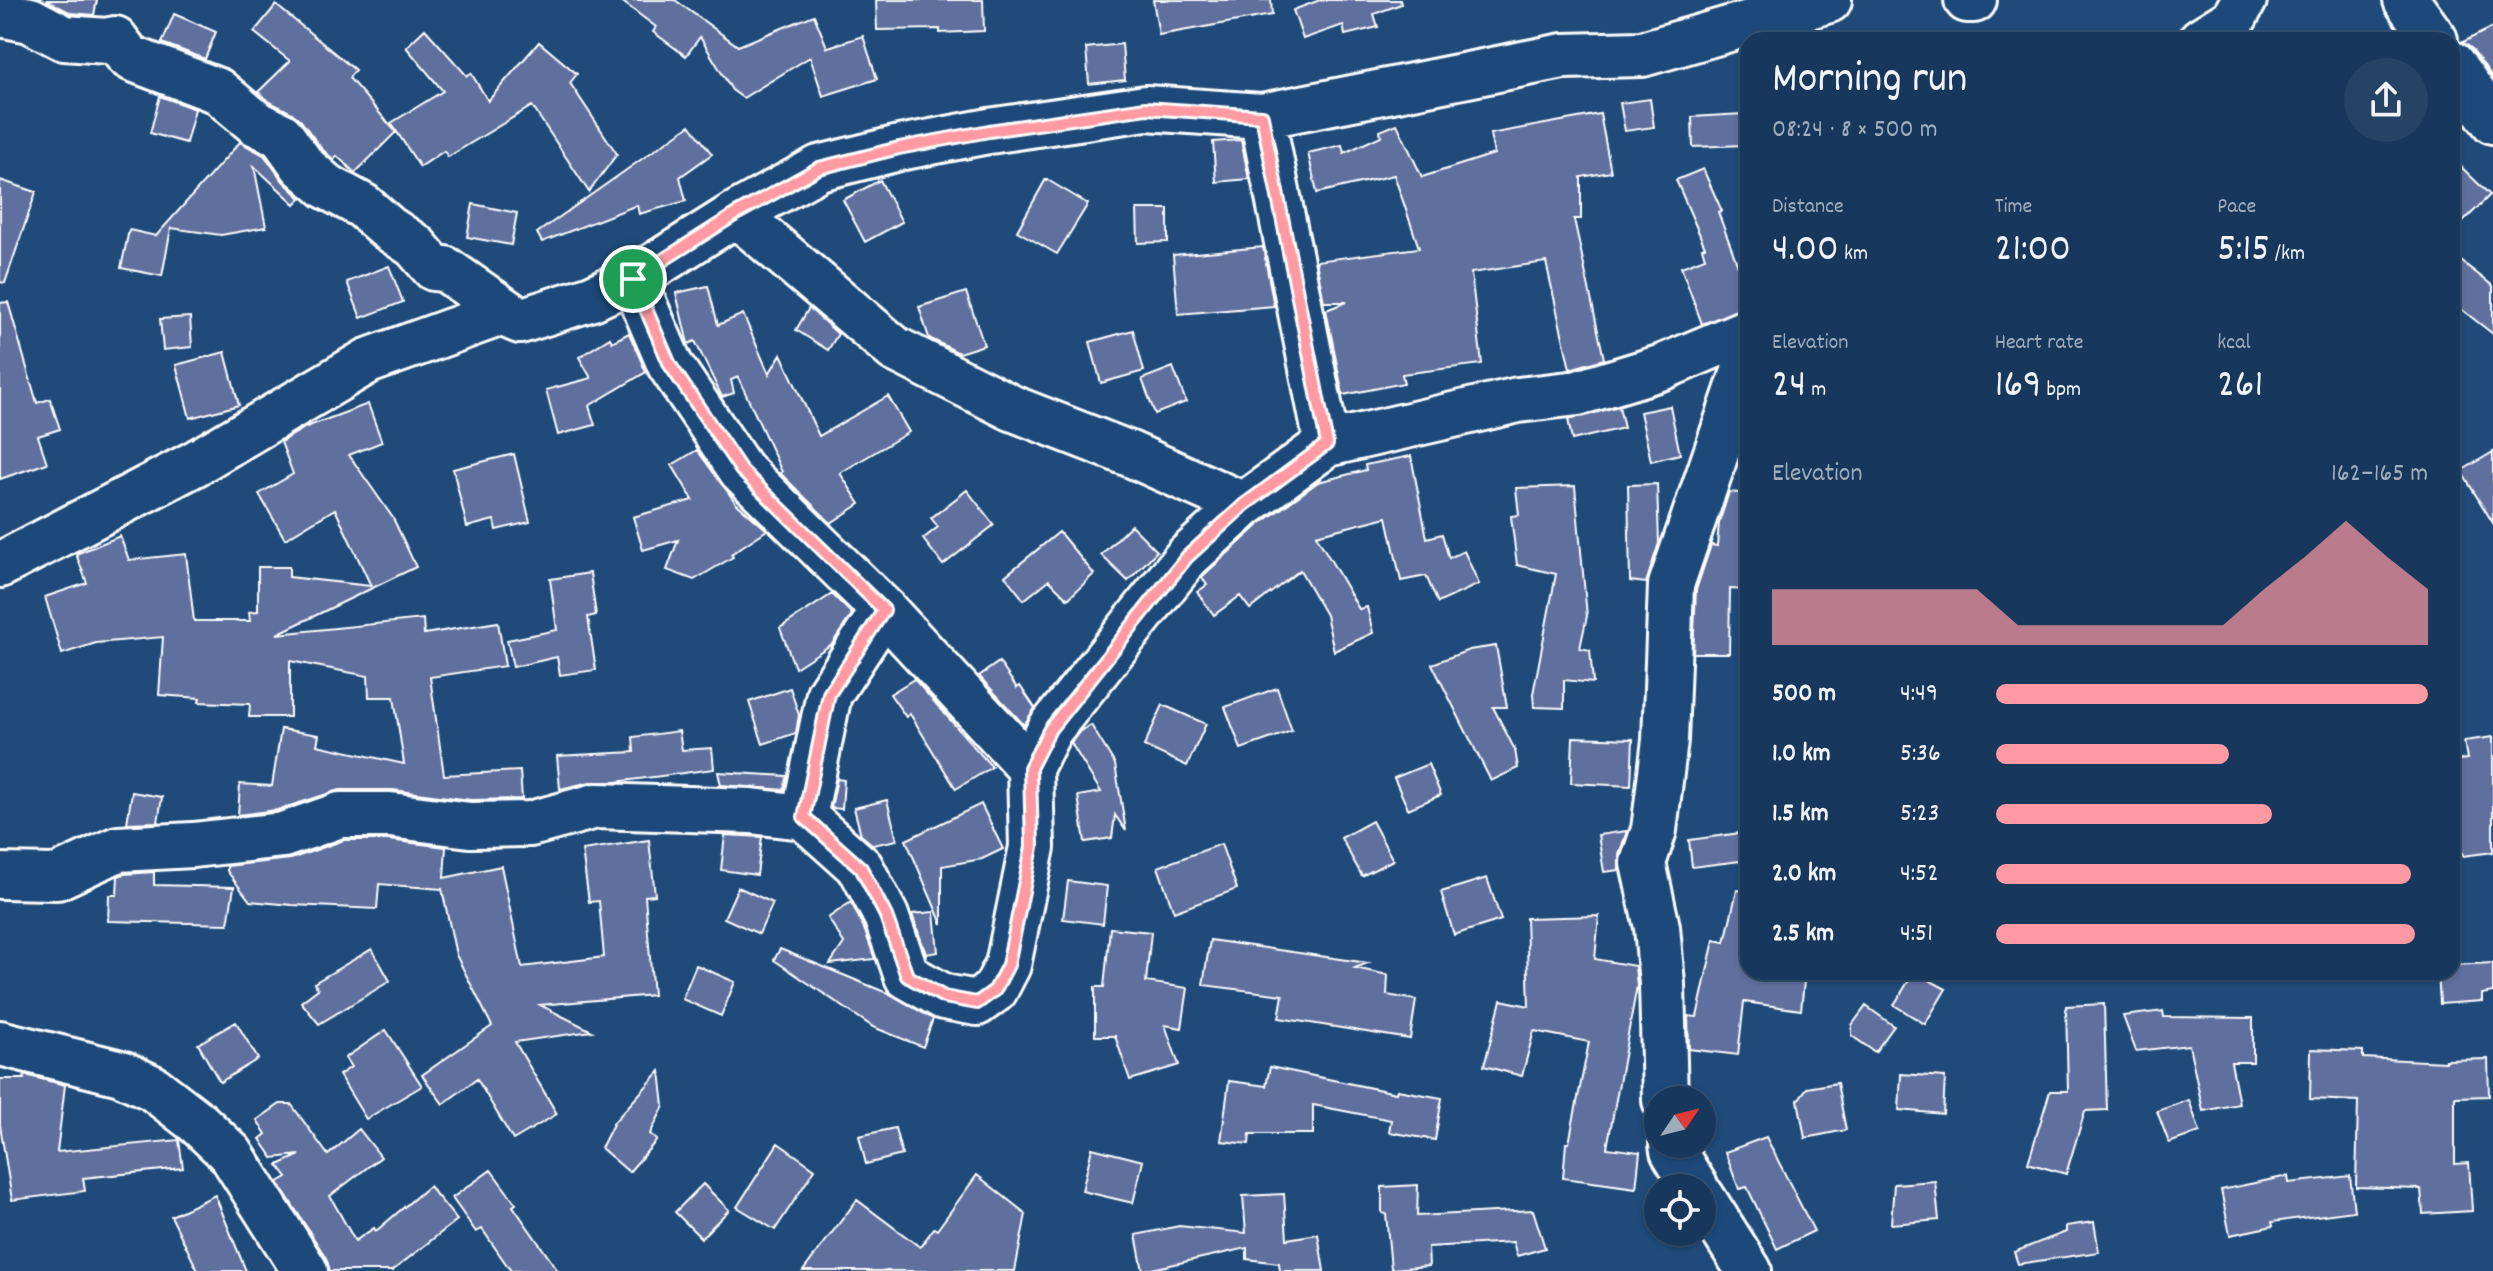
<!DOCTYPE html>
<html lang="en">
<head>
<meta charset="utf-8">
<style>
	:root { --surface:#17385c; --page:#244365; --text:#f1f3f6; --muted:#9eacbb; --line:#365272; --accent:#ff9aa2 }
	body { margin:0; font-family:Dekko,sans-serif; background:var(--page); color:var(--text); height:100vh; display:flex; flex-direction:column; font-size:30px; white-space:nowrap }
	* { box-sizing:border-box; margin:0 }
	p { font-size:26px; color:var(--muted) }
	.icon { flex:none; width:44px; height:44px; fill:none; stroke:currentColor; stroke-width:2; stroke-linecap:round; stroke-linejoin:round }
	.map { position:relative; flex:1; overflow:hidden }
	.details { position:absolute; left:1740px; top:32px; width:720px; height:948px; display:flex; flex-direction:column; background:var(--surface); border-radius:24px; box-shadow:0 2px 6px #0004,0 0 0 2px var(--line) }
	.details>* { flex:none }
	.needle { width:52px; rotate:55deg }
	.controls { position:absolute; left:1644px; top:1086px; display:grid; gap:16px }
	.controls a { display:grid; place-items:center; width:72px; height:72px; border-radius:50%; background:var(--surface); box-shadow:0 2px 6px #0004,0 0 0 2px var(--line); font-size:40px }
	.pin { position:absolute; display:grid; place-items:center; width:68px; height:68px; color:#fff; margin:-34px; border:4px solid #fff; border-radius:50%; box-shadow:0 2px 8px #0007 }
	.round { display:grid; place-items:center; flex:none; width:84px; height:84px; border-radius:42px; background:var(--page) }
	.head { display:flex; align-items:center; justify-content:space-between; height:136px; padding:0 32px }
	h1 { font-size:44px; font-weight:600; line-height:60px }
	.figures { display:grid; grid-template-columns:repeat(3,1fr); gap:12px; height:136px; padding:8px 32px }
	.figures div { display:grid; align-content:center }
	.figures b { font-size:40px; font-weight:600 }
	.figures small { font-size:22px; font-weight:400 }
	.figures p { font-size:22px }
	.chart { height:224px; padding:16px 32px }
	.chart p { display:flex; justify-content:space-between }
	.chart svg { width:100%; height:144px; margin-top:8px; fill:var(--accent); opacity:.7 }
	ul { padding:0 32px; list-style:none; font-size:26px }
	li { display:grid; grid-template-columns:128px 96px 1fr; align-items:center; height:60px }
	li i { height:20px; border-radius:10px; background:var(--accent) }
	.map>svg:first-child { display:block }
	.building { fill:#61709e; stroke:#fff; stroke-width:2 }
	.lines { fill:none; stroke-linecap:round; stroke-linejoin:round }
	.minor-casing { stroke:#fff; stroke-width:50 }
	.minor { stroke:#1f4a7a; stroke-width:44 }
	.route-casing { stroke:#fff; stroke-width:16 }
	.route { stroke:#ff9aa2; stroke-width:10 }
</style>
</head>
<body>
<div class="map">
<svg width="2493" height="1271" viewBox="0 0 2493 1271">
	<rect width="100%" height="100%" fill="#1f4a7a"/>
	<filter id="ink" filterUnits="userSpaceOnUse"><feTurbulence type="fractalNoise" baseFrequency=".0125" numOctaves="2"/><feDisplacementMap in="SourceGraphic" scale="16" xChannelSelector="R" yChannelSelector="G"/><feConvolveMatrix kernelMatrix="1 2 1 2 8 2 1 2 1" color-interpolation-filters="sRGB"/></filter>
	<g filter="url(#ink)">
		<path class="building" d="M46,0H97L94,15L71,13Z
			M620,0H675L738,46L814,15L827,47L825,48L863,36L877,79L823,96L810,57L743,98L732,90L700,37L686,56L653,32L656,27Z
			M876,0H983L984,31L940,33V29L877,30Z
			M1153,0H1271L1272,15L1159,35Z
			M1320,0H1400L1401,4L1374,14L1378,27L1345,35L1343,25L1303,39L1293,10Z
			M276,5L355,70L349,78L396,132L355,173L337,156L334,160L322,149L301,121L292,113L270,102L258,92L290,61L254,32Z
			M174,14L216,32L205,59L162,43Z
			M2493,27V78L2472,49L2463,42Z
			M425,29L467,76L471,73L488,101L539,42L577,74L570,83L617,154L589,192L532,106L448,157L444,151L420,167L391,123L443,91L406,47Z
			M1122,44L1125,80L1089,84L1086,48Z
			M160,96L195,109L186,143L150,133Z
			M1650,99L1654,127L1625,131L1620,103Z
			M1600,114L1611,172L1581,177V219H1574L1604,359L1570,369L1546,262L1471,273L1482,364L1402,374L1404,383L1343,395L1326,310L1347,302H1324L1316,261L1419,248L1394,175L1317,193L1308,153L1342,145L1344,153L1381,136L1380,131L1397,124L1422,177L1494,154L1490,134Z
			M1742,114L1744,145L1693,147L1692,117Z
			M690,125L712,154L680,177L686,201L639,214L637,205L542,242L537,233Z
			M1241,140L1249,179L1216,182L1213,142Z
			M240,142L264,155L283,181L301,198L295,204L254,166L266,227L221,235L171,228L162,276L121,268L129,230L156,236Z
			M2452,158L2490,195L2452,233Z
			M1703,169L1722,211L1718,212L1748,293V307L1702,324L1681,267L1705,258L1702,248L1705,247L1676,180Z
			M1046,179L1088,204L1057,254L1017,231Z
			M0,180L36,192L5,283L0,282Z
			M880,180L902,222L865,242L843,200Z
			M473,204L517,213L511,245L467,237Z
			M1137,209H1168V242L1138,243Z
			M1263,247L1274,306L1178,314L1173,255Z
			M2452,254L2493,286V334L2452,302Z
			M389,266L403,302L361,318L347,282Z
			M708,286L718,325L743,314L769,374L781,354L819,436L888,396L909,432L840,473L860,504L831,523L780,473L782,472L738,377L731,380L734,393L722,397L695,341L688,344L676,293Z
			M966,292L984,345L959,353L929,338L919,307Z
			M8,302L37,403L50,399L60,429L38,436L47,463L0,479V303Z
			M809,308L838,334L828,350L796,330Z
			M190,317L192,347L163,350L160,319Z
			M1133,330L1144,371L1101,383L1090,342Z
			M629,333L646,372L589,406L595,425L558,435L546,390L591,378L579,357L610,338L612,342Z
			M225,352L239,405L190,418L176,365Z
			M1173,367L1186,402L1155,414L1142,379Z
			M368,404L382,442L349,455L393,518L416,567L277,634L423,619L424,634L498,622L505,666L430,677L444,775L520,771L522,799L471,800L393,790H340L277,810L238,815L240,784L272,786L281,729L319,735L317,745L404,764L394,697H369L368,676L290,661V717H249L250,704L199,702L200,698L159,695L163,637L96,643L62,654L45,597L87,583L76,554L120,536L129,560L186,554L194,621H250L249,612L258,611V567H289V577L371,586L335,509L285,539L259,494L293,474L281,442L306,427Z
			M1619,406L1624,428L1572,440L1568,419Z
			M1670,406L1680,454L1651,461L1640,412Z
			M697,450L736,503L767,530L731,554L733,557L694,580L667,570L678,540L643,550L633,517L693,500L672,465Z
			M2493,452V523L2461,471Z
			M514,454L530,522L496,530L494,520L467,527L453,469Z
			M1411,456L1427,538L1442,534L1449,558L1464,551L1479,584L1438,603L1426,576L1401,581L1387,517L1316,535L1359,609L1367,607L1373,633L1334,651L1326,615L1300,570L1250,609L1240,596L1214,615L1197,592L1207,585L1202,578L1205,574L1260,524L1318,482L1366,470L1365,465Z
			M1657,484L1659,543L1646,583L1630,581L1628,485Z
			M1575,486L1587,616L1580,648L1590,650L1593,683L1564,680V708L1534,707L1533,694L1556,574L1517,565L1511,516L1519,515L1516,488Z
			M967,490L994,525L943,565L923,539L938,527L931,518Z
			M1729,492L1748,494L1745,590L1730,589L1729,653H1693L1696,590L1711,545L1717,546L1719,523Z
			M1131,525L1157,551L1128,581L1101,555Z
			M1059,532L1094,574L1068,599L1049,580L1024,600L1005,576Z
			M590,573L596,615L588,617L596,670L560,675L557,657L513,667L507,640L557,630L550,579Z
			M832,594L852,614L832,644L795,668L780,628Z
			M1496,646L1507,707H1493L1515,750L1518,768L1491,781L1432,664L1469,650Z
			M999,662L1017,688L1020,686L1035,708L1024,725L979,676Z
			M914,679L992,767L956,789L910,714L906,717L890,694Z
			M790,688L799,715L796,733L763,744L749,702Z
			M1277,688L1292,731L1241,749L1225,707Z
			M1163,705L1206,724L1187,766L1144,746Z
			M1091,725L1115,764L1126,831L1115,815L1112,838L1085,842L1078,796L1101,792L1071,743L1080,731Z
			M679,731L682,750L712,748L714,769L616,782H590L560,789L557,756L634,752L633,737Z
			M1573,737L1633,739L1631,786L1571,783Z
			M2493,737V852L2463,856L2452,812V761L2467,759L2464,741Z
			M1428,764L1441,795L1408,809L1394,778Z
			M718,772L787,776L784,790L721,785Z
			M837,779L844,780L842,809L831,808Z
			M132,792L162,797L158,822L127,823Z
			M887,800L897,840L873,845L861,835L854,808Z
			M981,804L1003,849L982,859L942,866V924L906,840Z
			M1372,821L1393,860L1362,876L1341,838Z
			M1627,831L1619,855V870L1604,872L1598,835Z
			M1748,832V860L1692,867L1689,840Z
			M725,835L762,837L757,875L721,870Z
			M344,840H388L446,847L444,878L501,866L522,967L604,957L599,901L589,902L582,850L649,840L655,895L645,896L653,995L540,1005L592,1031L515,1042L557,1114L513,1140L477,1079L443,1104L422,1075L492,1026L456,955L442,889L379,884L377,909L292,905L250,901L227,871V866L291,859Z
			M1221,844L1237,889L1174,912L1158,867Z
			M154,872V885L234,887L228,924L108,921L109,895H117L118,876L124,874Z
			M1487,878L1501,920L1454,935L1441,892Z
			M1068,881L1107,886L1103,924L1063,919Z
			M738,887L773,903L759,934L724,918Z
			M1737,890L1748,891V972H1805L1801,1010L1744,1002L1738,1055L1689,1049L1688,1016L1697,1017L1714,940L1725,942Z
			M851,902L863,926L875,959L830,964L844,943L828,918Z
			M934,912L938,952L926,954L912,914Z
			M1599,916L1595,959L1635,966L1637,986L1607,1148L1640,1152L1636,1188L1563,1178L1566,1143H1569L1589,1042L1534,1031L1522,1076L1484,1066L1501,1000L1529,1006L1526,918Z
			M1110,928L1151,932L1146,982L1188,988L1182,1028L1165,1025L1179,1065L1130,1080L1115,1036H1095V987H1104Z
			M1210,940L1368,963L1355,968L1388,975L1387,995L1416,1000L1410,1039L1279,1018L1283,995L1203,985Z
			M372,949L390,981L319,1024L301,1002L318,989L314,983Z
			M780,949L892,995L933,1019L923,1047L873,1027L774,960Z
			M2493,963V992L2482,994V1001L2440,1004L2438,972H2452V965Z
			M696,965L735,982L721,1016L682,999Z
			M1914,972L1946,989L1925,1024L1894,1005Z
			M2104,1004L2107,1110L2085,1111L2066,1174L2028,1163L2050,1091H2068L2066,1006Z
			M1866,1006L1894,1026L1875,1052L1852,1036V1025Z
			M2163,1011L2164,1017L2253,1018V1062H2231L2239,1104L2203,1111L2189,1045L2136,1051L2123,1016Z
			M236,1022L258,1059L220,1082L198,1044Z
			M386,1030L422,1086L366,1119L339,1075L351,1067L345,1058Z
			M2311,1049L2363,1051V1058L2445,1062V1060L2488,1059L2489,1096L2455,1097V1164L2469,1163L2472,1211L2423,1214L2421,1189L2356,1187L2358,1101L2310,1099Z
			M1270,1067L1396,1093L1397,1090L1442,1098L1435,1140L1389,1132L1391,1120L1313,1105V1134H1250L1249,1144L1221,1141L1229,1081L1266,1086Z
			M660,1071L664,1106L650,1134L657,1140L629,1172L601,1148L614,1122Z
			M1901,1074L1945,1077L1943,1114L1899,1110Z
			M25,1075L65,1085L57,1152L179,1140L183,1168L83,1178L85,1191L12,1200L0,1125V1079H24Z
			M1837,1083L1846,1130L1805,1138L1798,1100L1807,1088Z
			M2189,1100L2200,1132L2169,1143L2157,1111Z
			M280,1104H291L328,1155L359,1129L381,1157L330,1196L355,1241L374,1228L376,1231L429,1186L457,1220L392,1271H330L326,1258L278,1182L287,1177L278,1165L300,1155L273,1158L260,1139L266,1134L257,1120Z
			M895,1128L902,1155L866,1164L859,1136Z
			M1766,1137L1814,1231L1777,1249L1747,1187L1739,1189L1725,1152Z
			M778,1143L815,1169L775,1230L737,1207Z
			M1092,1148L1143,1161L1133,1203L1082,1191Z
			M491,1170L516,1204L513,1206L558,1271H511L482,1229L476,1232L452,1198Z
			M977,1175L1026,1214L1015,1271H803L857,1200L920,1247L934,1228L937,1230Z
			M2288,1176L2289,1183L2350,1176L2354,1211L2272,1222L2273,1226L2230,1235L2221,1190Z
			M1935,1181L1939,1220L1891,1224L1894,1184Z
			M703,1184L729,1210L701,1238L675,1212Z
			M1418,1185L1417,1216L1533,1210L1545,1248L1517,1256L1513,1242L1428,1247L1429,1266L1391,1269L1386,1214L1382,1213V1187Z
			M1284,1194L1287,1239L1318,1234L1324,1271H1280L1279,1263L1247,1259V1248L1143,1271L1136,1235L1179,1226L1246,1233L1243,1196Z
			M215,1195L246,1271H198L171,1216Z
			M2094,1222L2099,1252L2018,1264L2014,1252L2066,1232V1226Z"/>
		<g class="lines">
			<g class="minor-casing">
				<path id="minor" d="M1967,0H1974
					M2406,0L2435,40
					M0,14L30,20L64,38L108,41L115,39L128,56L133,59L218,91L256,123L281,135L303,166L326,186L363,206L388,228L415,246L434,268L445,269L520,321
					M2201,40L2233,20L2244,0
					M2452,64L2493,121
					M1262,116L1327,444
					M736,214L895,349L1012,408L1130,454L1244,505
					M633,279L670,365L741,470L884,610L1030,768
					M0,565L194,464L368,361L501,313L520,321L592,298L633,279L736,214L819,168L899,148L989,131L1146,108L1262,116L1563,56L1642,54L1829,0
					M884,610L829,694L804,817L861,868L886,916L907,976L944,997L977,1003L995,990L1008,965L1032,847L1030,768L1050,729L1187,557L1244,505L1327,444L1518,400L1578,393L1663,367L1748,331
					M0,876L57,877L118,849L193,845L283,835L340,815H390L470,825L530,824L596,806L751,811L804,817
					M0,1043L121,1073L153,1088L197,1122L231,1154L305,1271
					M1665,1100L1662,984L1657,927L1643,863L1654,830L1665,740L1671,585L1748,360
					M1672,1144L1673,1151L1696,1188
					M1702,1197L1749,1271"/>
			</g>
			<use href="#minor" class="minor"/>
		</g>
	</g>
	<g class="lines" filter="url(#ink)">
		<g class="route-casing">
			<path id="route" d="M1146,108L1262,116L1327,444L1244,505L1187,557L1050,729L1030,768L1032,847L1008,965L995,990L977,1003L944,997L907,976L886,916L861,868L804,817L829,694L884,610L741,470L670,365L633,279L736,214L819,168L899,148L989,131Z"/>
		</g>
		<use href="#route" class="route"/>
	</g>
</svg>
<div class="controls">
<a><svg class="needle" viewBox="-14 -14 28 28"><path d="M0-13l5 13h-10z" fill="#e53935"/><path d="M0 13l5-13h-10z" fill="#9eacbb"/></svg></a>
<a><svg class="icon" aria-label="locate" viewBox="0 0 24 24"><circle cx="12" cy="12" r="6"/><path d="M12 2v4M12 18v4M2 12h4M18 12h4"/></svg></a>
</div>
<div class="pin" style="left:633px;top:279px;background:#1e9e55"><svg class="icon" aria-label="arrive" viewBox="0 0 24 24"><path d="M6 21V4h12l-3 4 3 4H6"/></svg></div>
<section class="details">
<div class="head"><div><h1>Morning run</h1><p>08:24 · 8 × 500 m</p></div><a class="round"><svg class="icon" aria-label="share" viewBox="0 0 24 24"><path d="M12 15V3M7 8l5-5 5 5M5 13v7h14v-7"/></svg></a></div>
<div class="figures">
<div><p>Distance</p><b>4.00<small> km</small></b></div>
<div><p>Time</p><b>21:00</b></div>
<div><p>Pace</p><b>5:15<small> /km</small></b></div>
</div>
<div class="figures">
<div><p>Elevation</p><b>24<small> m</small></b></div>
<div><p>Heart rate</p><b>169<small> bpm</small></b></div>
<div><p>kcal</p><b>261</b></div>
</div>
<div class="chart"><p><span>Elevation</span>162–165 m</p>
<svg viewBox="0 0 160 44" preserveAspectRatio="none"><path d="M0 44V27L10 27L20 27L30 27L40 27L50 27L60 38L70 38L80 38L90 38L100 38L110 38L120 27L130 17L140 6L150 17L160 27V44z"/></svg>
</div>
<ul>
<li><b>500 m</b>4:49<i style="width:100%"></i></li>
<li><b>1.0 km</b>5:36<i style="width:54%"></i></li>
<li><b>1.5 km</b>5:23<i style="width:64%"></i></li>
<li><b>2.0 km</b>4:52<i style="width:96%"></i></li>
<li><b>2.5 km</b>4:51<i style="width:97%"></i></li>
</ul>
</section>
</div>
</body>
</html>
